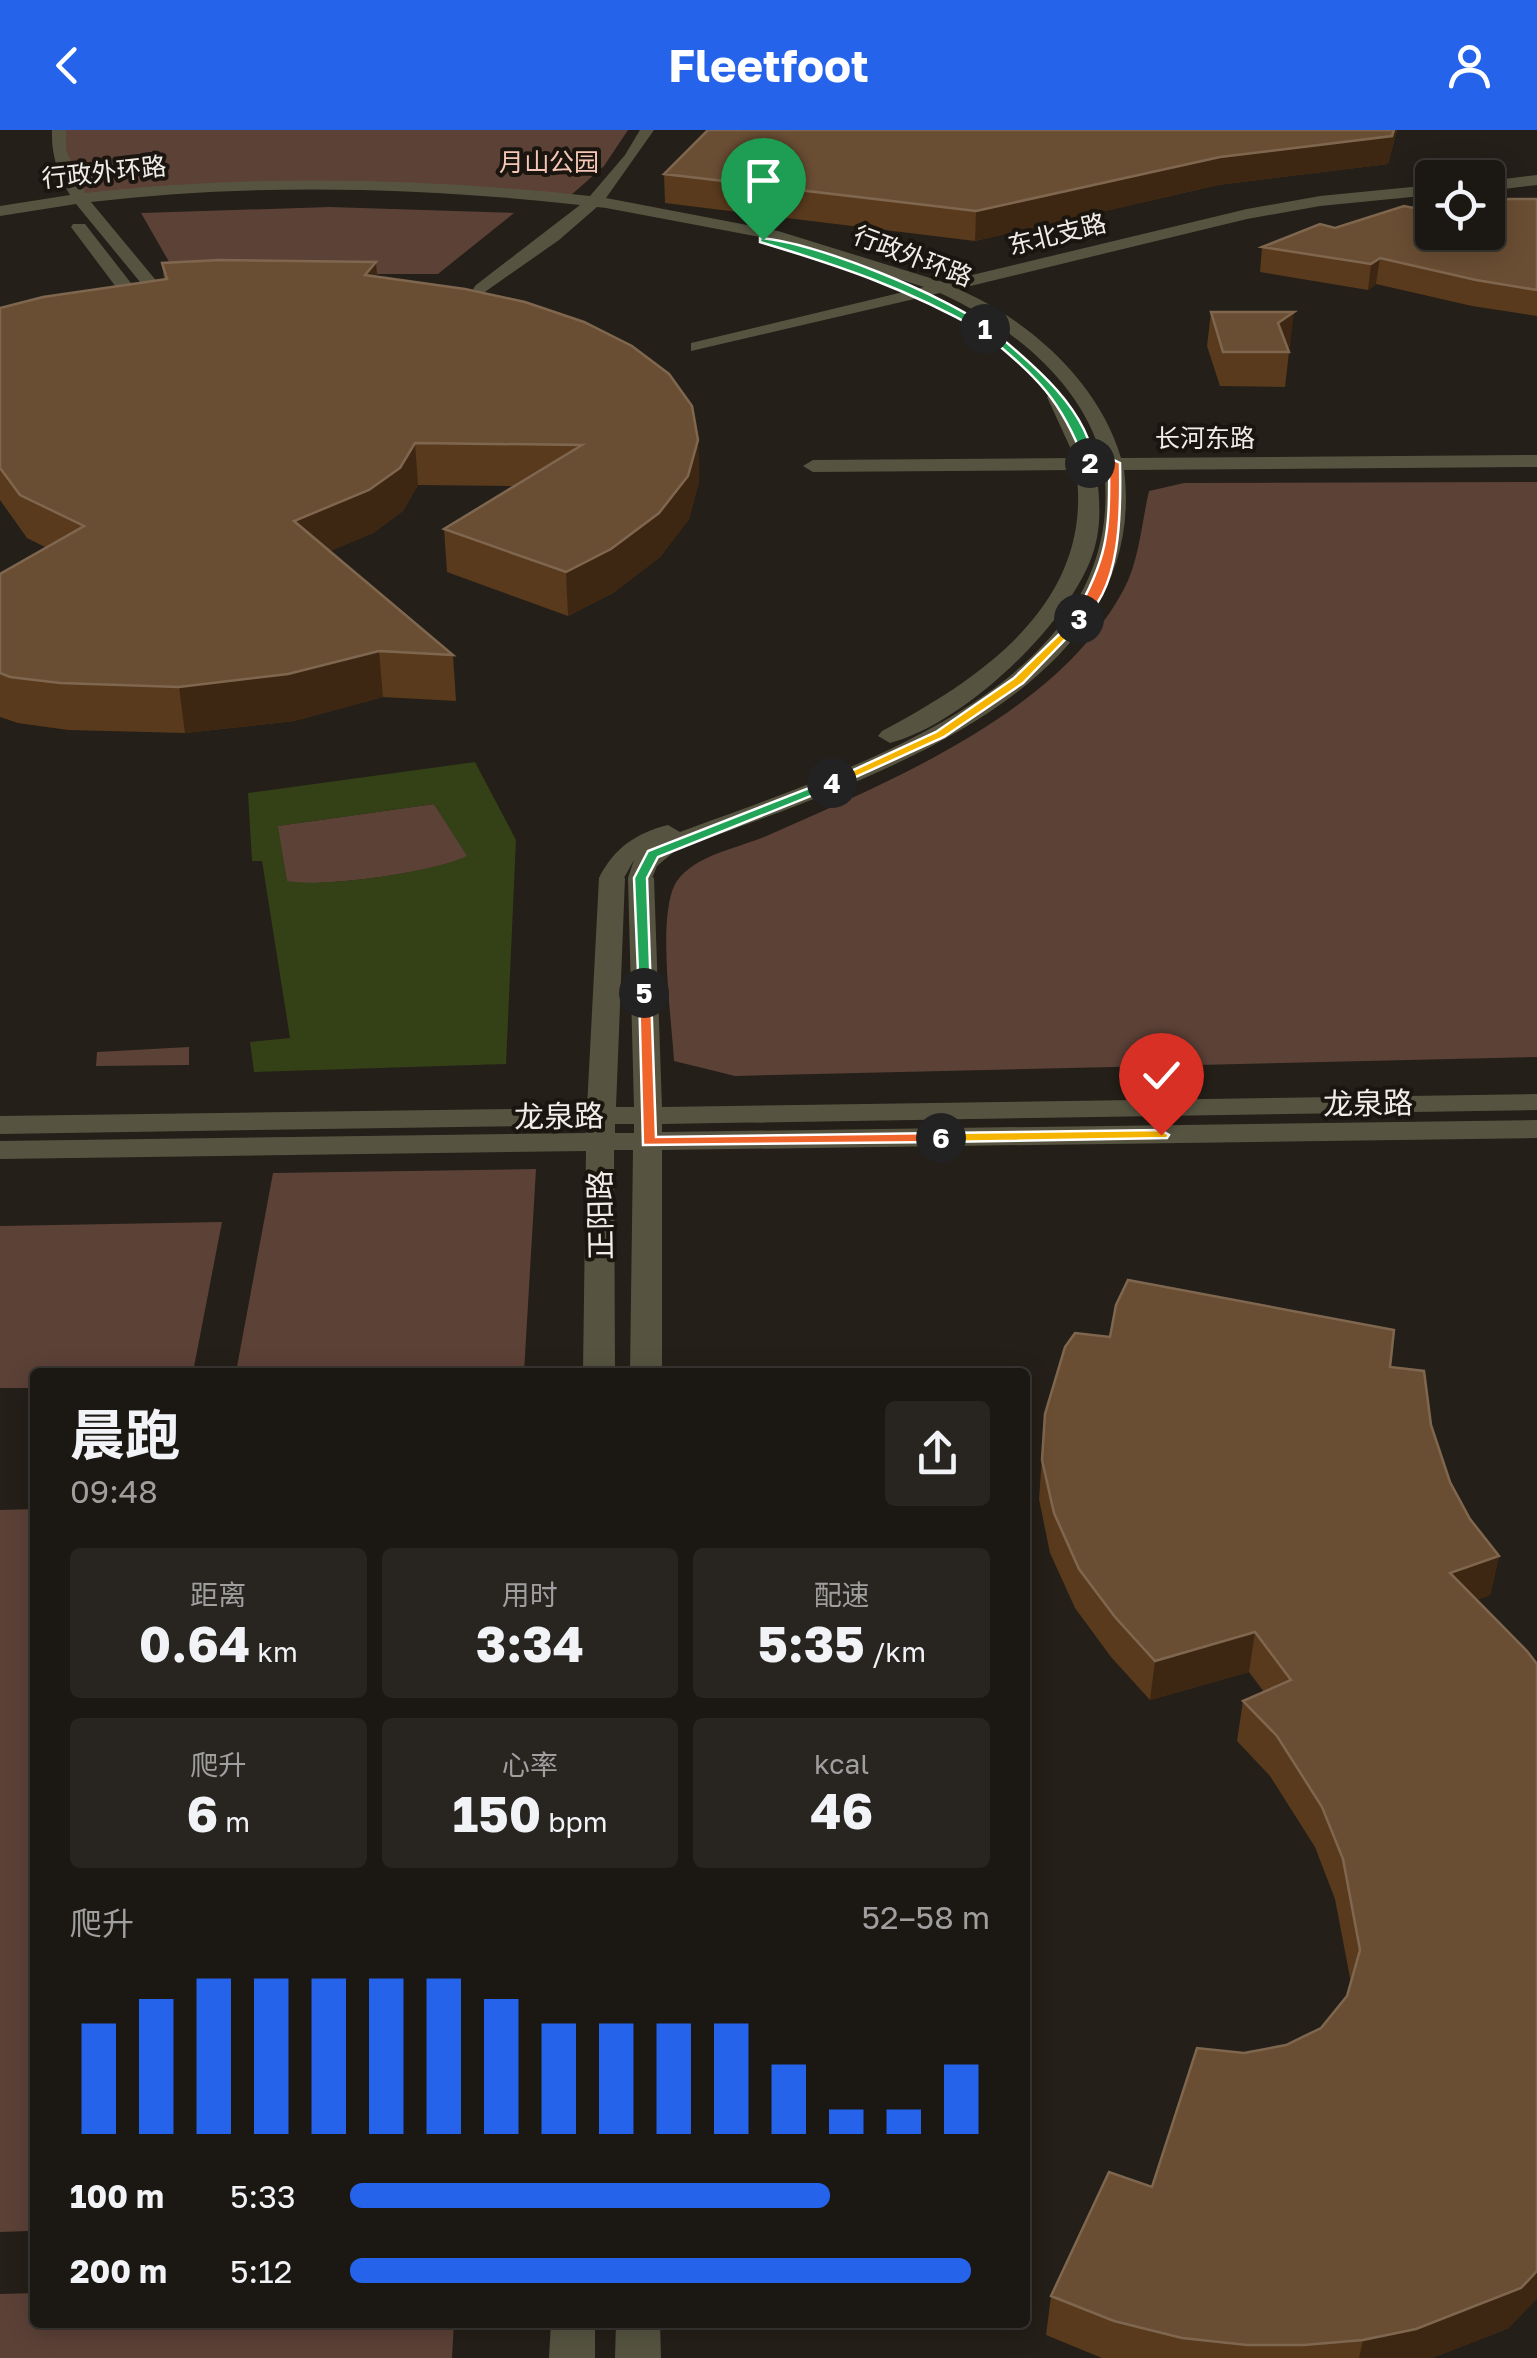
<!DOCTYPE html>
<html lang="zh">
<head>
<meta charset="utf-8">
<style>
	:root { --surface:#1b1712; --page:#282420; --text:#f1f3f6; --muted:#a09f9f; --line:#393632; --accent:#2563eb }
	body { margin:0; font-family:"Golos Text","Noto Sans SC",sans-serif; background:var(--page); color:var(--text); height:100vh; display:flex; flex-direction:column; font-size:38px; white-space:nowrap }
	* { box-sizing:border-box; margin:0 }
	p { font-size:32px; color:var(--muted) }
	.icon { flex:none; width:55px; height:55px; fill:none; stroke:currentColor; stroke-width:2; stroke-linecap:round; stroke-linejoin:round }
	.map { position:relative; flex:1; overflow:hidden }
	.drawer { position:absolute; left:30px; top:1238px; width:1000px; height:960px; display:flex; flex-direction:column; background:var(--surface); border-radius:10px; box-shadow:0 5px 25px #0003,0 0 0 2px var(--line) }
	.drawer>* { flex:none }
	.buttons { position:absolute; left:1415px; top:30px; display:grid; gap:20px }
	.buttons a { display:grid; place-items:center; width:90px; height:90px; border-radius:10px; background:var(--surface); box-shadow:0 5px 25px #0003,0 0 0 2px var(--line); font-size:50px }
	.pin { position:absolute; display:grid; place-items:center; width:85px; height:85px; color:#fff; margin:-102px -42px; border-radius:50% 50% 50% 0; rotate:-45deg; box-shadow:0 0 10px #0007 }
	.pin .icon { rotate:45deg }
	.km { position:absolute; width:50px; height:50px; margin:-25px; border-radius:50%; background:#222; color:#fff; font-size:28px; line-height:50px; text-align:center }
	.round { display:grid; place-items:center; flex:none; width:105px; height:105px; border-radius:10px; background:var(--page) }
	.overview { display:flex; align-items:center; justify-content:space-between; height:170px; padding:0 40px }
	h1 { font-size:55px; font-weight:700; line-height:75px }
	.metrics { display:grid; grid-template-columns:repeat(3,1fr); gap:15px; height:170px; padding:10px 40px }
	.metrics div { display:grid; align-content:center; border-radius:10px; background:var(--page); text-align:center }
	.metrics b { font-size:50px; font-weight:700 }
	.metrics small { font-size:28px; font-weight:400 }
	.metrics p { font-size:28px }
	.chart { height:280px; padding:20px 40px }
	.chart p { display:flex; justify-content:space-between }
	.chart svg { width:100%; height:180px; margin-top:10px; stroke:var(--accent); stroke-width:6 }
	ul { padding:0 40px; list-style:none; font-size:32px }
	li { display:grid; grid-template-columns:160px 120px 1fr; align-items:center; height:75px }
	li i { height:25px; border-radius:12px; background:var(--accent) }
	header { display:flex; justify-content:space-between; align-items:center; height:130px; padding:0 40px; background:var(--accent); color:#fff; font-size:45px; font-weight:700 }
	.map>svg:first-child { display:block }
	.green { fill:#5c4137 }
	.water { fill:#344016; fill-rule:evenodd }
	.lines { fill:none; stroke-linecap:round; stroke-linejoin:round }
	.minor { fill:#565441; fill-rule:evenodd }
	.tertiary { fill:#565441; fill-rule:evenodd }
	.wall { fill:#593a1d }
	.shaded-wall { fill:#3d2712 }
	.building { fill:#6a4e33; stroke:#7f674f; stroke-width:2.5 }
	.split-1 { fill:#22a559; stroke:#fff; stroke-width:2.5 }
	.split-2 { fill:#22a559; stroke:#fff; stroke-width:2.5 }
	.split-3 { fill:#f0652b; stroke:#fff; stroke-width:2.5 }
	.split-4 { fill:#f5b400; stroke:#fff; stroke-width:2.5 }
	.split-5 { fill:#22a559; stroke:#fff; stroke-width:2.5 }
	.split-6 { fill:#f0652b; stroke:#fff; stroke-width:2.5 }
	.split-7 { fill:#f5b400; stroke:#fff; stroke-width:2.5 }
	.labels { text-anchor:middle; stroke-width:8; stroke-linejoin:round; paint-order:stroke }
	.far-park-label { font-size:25px; fill:#f5c6b7; stroke:#1a160f }
	.far-street-label { font-size:25px; fill:#f0ede8; stroke:#1a160f }
	.street-label { font-size:30px; fill:#f0ede8; stroke:#1a160f }
</style>
</head>
<body>
<header><svg class="icon" aria-label="back" viewBox="0 0 24 24"><path d="M15 5l-7 7 7 7"/></svg>Fleetfoot<svg class="icon" aria-label="person" viewBox="0 0 24 24"><circle cx="12" cy="8" r="4"/><path d="M4 21q1-7 8-7t8 7"/></svg></header>
<div class="map">
<svg width="1537" height="2228" viewBox="0 0 1537 2228">
	<rect width="100%" height="100%" fill="#241f18"/>
	<path class="green" d="M59,0H628L604,36L570,66L337,55L80,66Z
		M330,77L514,83L438,144H176L141,83Z
		M1537,352V927L735,946L674,931C672,892 656,781 677,751C696,724 741,718 771,704C893,650 1060,582 1125,457C1139,430 1142,391 1149,361L1184,353Z
		M434,674L468,726C433,743 326,757 287,752L277,696Z
		M189,917V935L96,936L97,922Z
		M536,1039L524,1242H236L273,1043Z
		M222,1092L193,1242H35V1258H0V1096Z
		M35,1379V2070L29,2101L0,2102V1380Z
		M35,2163V2192L454,2193L452,2228H0V2164Z"/>
	<path class="water" d="M475,632L516,710L506,934L254,942L250,912L290,908L262,731H252L248,663ZM434,674L467,726C434,742 323,758 287,751L278,696Z"/>
	<g class="lines">
		<path class="minor" d="M52,0H66V20L85,63C252,44 423,48 590,66L625,25L640,0H654L606,68L778,101L943,152L1247,79L1320,66L1432,55V65L1320,76L1247,89L958,159C1029,190 1099,252 1121,328L1537,325V337L1124,340C1153,569 841,658 676,720L657,736L650,753L641,756L628,748L634,730L621,753L612,756L599,748C614,718 636,703 668,695L680,702C839,642 1129,559 1104,340H1096C1100,368 1102,396 1093,423C1070,494 962,595 890,613L878,606L882,601C984,547 1095,471 1076,340L813,342L803,336L813,330L1075,328L1047,267L1056,261L1065,267L1094,328H1102C1081,251 1010,195 940,163L691,221V213L924,157L770,109L606,78L597,77L559,110L482,164L473,159L476,155L580,75C419,57 253,53 91,72L159,154L145,158L76,74L0,86V76L70,65C58,44 51,25 52,0Z
			M1537,45V55L1488,61V51Z
			M73,94H85L134,157L131,161H119L71,97Z"/>
		<path class="tertiary" d="M612,740L625,748L616,977H634L628,748L641,740L654,748L662,977L1537,964V980L662,994V1002L1537,990V1008L662,1020V1242H630L633,1020H614L615,1242H583L586,1021L0,1029V1011L586,1003L587,995L0,1004V986L587,978L599,748ZM615,994H634V1003H615Z
			M551,2192H595V2228H549Z
			M616,2192H660L661,2228H615Z"/>
	</g>
	<path class="wall" d="M708,0H1397L1388,34L1218,55L975,111L665,73L664,44Z
		M1537,69V186L1472,176L1376,154L1368,160L1260,142L1262,117L1335,98Z
		M162,133L378,147L698,310L699,352L689,389L660,427L613,463L568,486L447,442L444,399L514,356L418,355L403,381L373,403L330,421L453,525L456,571L383,567L294,591L185,603L68,600L18,593L0,587V444L47,418L27,408L0,370V178L164,150Z
		M1211,182L1290,216L1288,218L1289,222L1285,257L1220,256L1207,216Z
		M1390,1237L1431,1295L1450,1352L1470,1389L1499,1426L1490,1465L1476,1470L1509,2198L1432,2228H1102L1046,2205L1051,2166L1152,2057L1244,1923L1286,1915L1321,1898L1347,1866L1351,1853L1335,1769L1315,1717L1270,1646L1237,1611L1243,1571L1264,1562L1249,1542L1150,1570L1111,1527L1075,1478L1050,1423L1039,1369L1045,1284Z"/>
	<path class="shaded-wall" d="M1397,0L1388,34L1218,55L975,111L976,81L1220,27Z
		M1380,128L1376,154L1368,160L1371,134Z
		M376,132L379,170L365,145Z
		M1294,182L1290,216L1283,222L1278,193Z
		M698,310L699,352L689,389L660,427L613,463L568,486L566,442Z
		M415,313L418,355L403,381L373,403L299,434L294,391Z
		M379,521L383,567L294,591L185,603L179,557Z
		M1499,1426L1490,1465L1441,1482L1450,1443Z
		M1255,1502L1249,1542L1150,1570L1155,1531Z
		M1537,2141V2169L1509,2198L1432,2228H1359L1363,2210Z"/>
	<path class="building" d="M708,0H1394L1392,6L1220,27L976,81L664,44Z
		M1510,69H1537V160L1476,150L1380,128L1371,134L1262,117L1320,94L1335,98L1404,76L1414,78L1432,75V102H1488V71Z
		M220,130L376,132L365,145L465,159L525,172L584,192L632,216L669,244L692,276L698,310L688,346L659,383L611,419L566,442L444,399L582,315L415,313L400,338L369,360L294,391L453,525L379,521L288,544L179,557L60,553L10,547L0,543V444L84,396L20,365L0,338V178L43,167L167,149L162,133Z
		M1211,182H1294L1278,193L1289,222H1223Z
		M1128,1150L1394,1200L1390,1237L1424,1241L1431,1295L1450,1352L1470,1389L1499,1426L1450,1443L1527,1521L1537,1534V2141L1521,2158L1416,2199L1363,2210L1304,2215H1247L1182,2208L1114,2191L1051,2166L1109,2042L1152,2057L1197,1918L1244,1923L1286,1915L1321,1898L1347,1866L1360,1820L1343,1729L1322,1677L1277,1606L1243,1571L1291,1550L1255,1502L1155,1531L1115,1487L1079,1439L1054,1383L1042,1330L1045,1284L1065,1217L1075,1203L1110,1207L1116,1175Z"/>
	<path class="split-1" d="M760,108C813,111 947,166 990,199L982,201C905,158 843,137 760,112Z"/>
	<path class="split-2" d="M982,197H988C1028,230 1091,280 1094,336L1085,333C1060,266 1035,246 982,201Z"/>
	<path class="split-3" d="M1114,330L1120,333C1121,379 1122,463 1079,492L1073,489C1107,430 1110,404 1109,336L1085,333Z"/>
	<path class="split-4" d="M1079,485L1083,491L1023,553L944,607L836,656L825,653L936,602L1014,548Z"/>
	<path class="split-5" d="M832,649L836,650V656L658,727L647,748L651,863L639,866L634,748L648,721Z"/>
	<path class="split-6" d="M639,860L651,863L656,1007L941,1003L949,1008L941,1012L643,1015Z"/>
	<path class="split-7" d="M1161,1000L1169,1005L1167,1008L941,1012L934,1008L941,1003Z"/>
	<g class="labels">
		<g class="far-park-label">
			<text x="549" y="41">月山公园</text>
		</g>
		<g class="far-street-label">
			<text transform="translate(104 42) rotate(-6)" y="9">行政外环路</text>
			<text transform="translate(1057 104) rotate(-14)" y="9">东北支路</text>
			<text transform="translate(913 126) rotate(21)" y="9">行政外环路</text>
			<text x="1205" y="317">长河东路</text>
		</g>
		<g class="street-label">
			<text transform="translate(1368 974) rotate(-1)" y="10">龙泉路</text>
			<text transform="translate(559 987) rotate(-1)" y="10">龙泉路</text>
			<text transform="translate(601 1085) rotate(-91)" y="10">正阳路</text>
		</g>
	</g>
</svg>
<div class="buttons">
<a><svg class="icon" aria-label="locate" viewBox="0 0 24 24"><circle cx="12" cy="12" r="6"/><path d="M12 2v4M12 18v4M2 12h4M18 12h4"/></svg></a>
</div>
<div class="pin" style="left:763px;top:110px;background:#1e9e55"><svg class="icon" aria-label="arrive" viewBox="0 0 24 24"><path d="M6 21V4h12l-3 4 3 4H6"/></svg></div>
<div class="pin" style="left:1161px;top:1005px;background:#d93025"><svg class="icon" aria-label="check" viewBox="0 0 24 24"><path d="M5 12l5 5 9-10"/></svg></div>
<b class="km" style="left:985px;top:199px">1</b>
<b class="km" style="left:1090px;top:333px">2</b>
<b class="km" style="left:1079px;top:489px">3</b>
<b class="km" style="left:832px;top:653px">4</b>
<b class="km" style="left:644px;top:863px">5</b>
<b class="km" style="left:941px;top:1008px">6</b>
<section class="drawer">
<div class="overview"><div><h1>晨跑</h1><p>09:48</p></div><a class="round"><svg class="icon" aria-label="share" viewBox="0 0 24 24"><path d="M12 15V3M7 8l5-5 5 5M5 13v7h14v-7"/></svg></a></div>
<div class="metrics">
<div><p>距离</p><b>0.64<small> km</small></b></div>
<div><p>用时</p><b>3:34</b></div>
<div><p>配速</p><b>5:35<small> /km</small></b></div>
</div>
<div class="metrics">
<div><p>爬升</p><b>6<small> m</small></b></div>
<div><p>心率</p><b>150<small> bpm</small></b></div>
<div><p>kcal</p><b>46</b></div>
</div>
<div class="chart"><p><span>爬升</span>52–58 m</p>
<svg viewBox="0 0 160 44" preserveAspectRatio="none"><path d="M5 44V17M15 44V11M25 44V6M35 44V6M45 44V6M55 44V6M65 44V6M75 44V11M85 44V17M95 44V17M105 44V17M115 44V17M125 44V27M135 44V38M145 44V38M155 44V27"/></svg>
</div>
<ul>
<li><b>100 m</b>5:33<i style="width:75%"></i></li>
<li><b>200 m</b>5:12<i style="width:97%"></i></li>
</ul>
</section>
</div>
</body>
</html>
